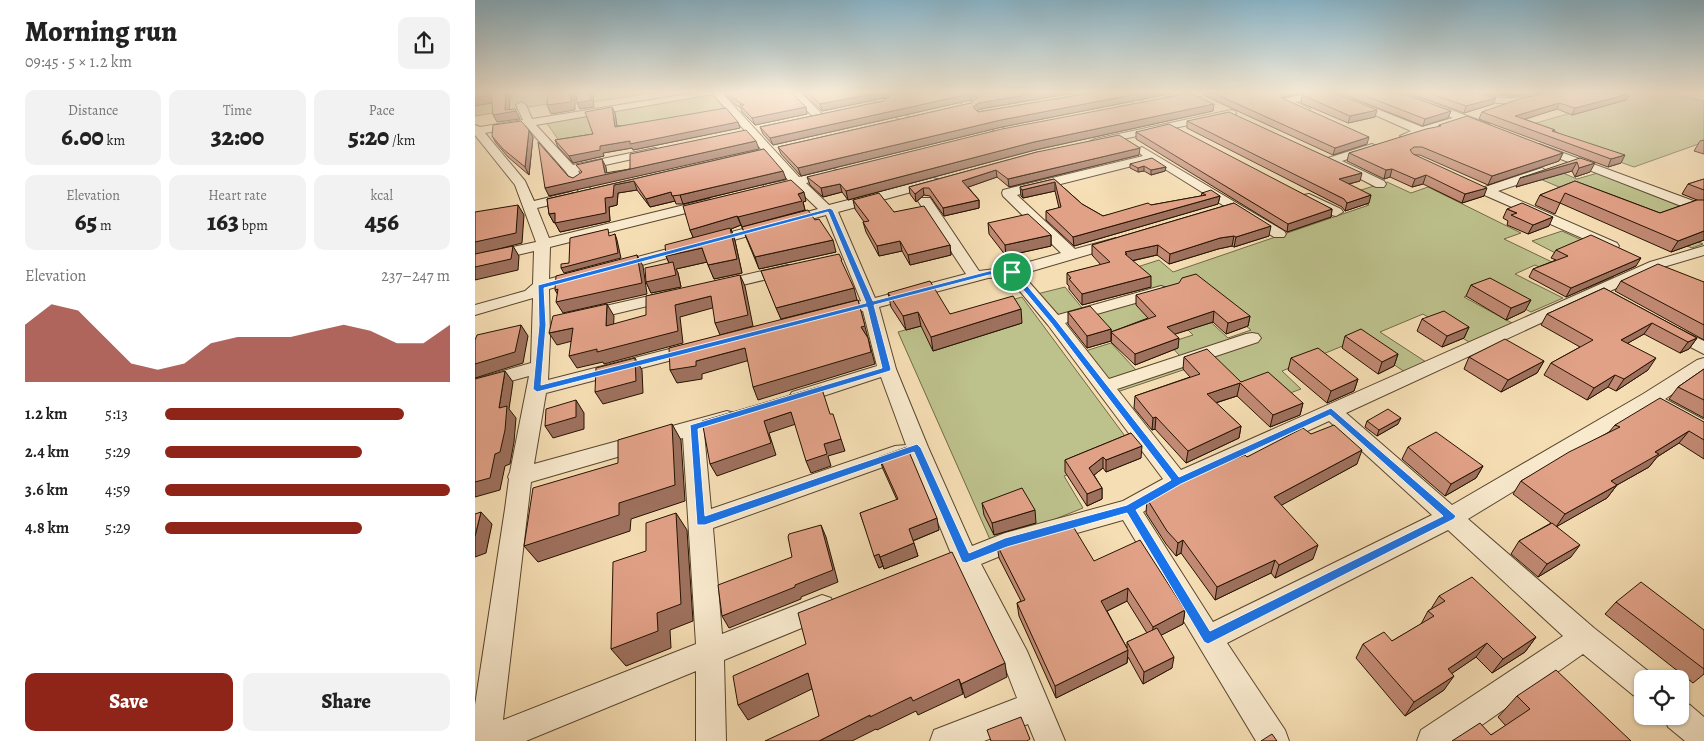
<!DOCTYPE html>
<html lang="en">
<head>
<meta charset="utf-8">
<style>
	:root { --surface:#fff; --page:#f2f2f2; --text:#222; --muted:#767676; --accent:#8f2418 }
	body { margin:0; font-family:Alegreya,serif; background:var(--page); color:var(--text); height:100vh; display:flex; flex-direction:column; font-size:19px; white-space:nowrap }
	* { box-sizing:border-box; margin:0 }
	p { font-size:16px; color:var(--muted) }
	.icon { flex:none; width:28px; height:28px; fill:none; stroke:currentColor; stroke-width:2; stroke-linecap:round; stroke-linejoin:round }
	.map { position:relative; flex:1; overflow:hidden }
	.sheet { display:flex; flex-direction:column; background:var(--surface); width:475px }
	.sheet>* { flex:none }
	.fabs { position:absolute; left:1159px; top:670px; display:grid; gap:10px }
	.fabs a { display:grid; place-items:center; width:55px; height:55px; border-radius:10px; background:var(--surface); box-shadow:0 1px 4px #0004; font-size:25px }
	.pin { position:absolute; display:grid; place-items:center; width:42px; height:42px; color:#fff; margin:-21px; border:2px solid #fff; border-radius:50%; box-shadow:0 1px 5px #0007 }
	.round { display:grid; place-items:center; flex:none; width:52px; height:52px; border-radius:10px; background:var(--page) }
	.headline { display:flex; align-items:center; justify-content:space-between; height:85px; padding:0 25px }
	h1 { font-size:28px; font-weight:800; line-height:38px }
	.figures { display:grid; grid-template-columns:repeat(3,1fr); gap:8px; height:85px; padding:5px 25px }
	.figures div { display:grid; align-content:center; border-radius:10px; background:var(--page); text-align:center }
	.figures b { font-size:25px; font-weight:800 }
	.figures small { font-size:14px; font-weight:400 }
	.figures p { font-size:14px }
	.chart { height:140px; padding:10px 25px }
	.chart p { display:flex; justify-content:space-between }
	.chart svg { width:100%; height:90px; margin-top:5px; fill:var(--accent); opacity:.7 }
	.button { display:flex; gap:10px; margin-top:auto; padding:10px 25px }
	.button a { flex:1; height:58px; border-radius:10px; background:var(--accent); color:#fff; font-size:20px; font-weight:800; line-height:58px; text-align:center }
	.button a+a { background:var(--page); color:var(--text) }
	ul { padding:0 25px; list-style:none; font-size:16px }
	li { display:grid; grid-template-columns:80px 60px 1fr; align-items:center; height:38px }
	li i { height:12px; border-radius:6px; background:var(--accent) }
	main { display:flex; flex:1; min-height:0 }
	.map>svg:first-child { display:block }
	.green { fill:#bdc18c; stroke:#716a46 }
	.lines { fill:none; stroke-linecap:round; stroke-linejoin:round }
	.minor-casing { stroke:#59462e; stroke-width:2 }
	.minor { fill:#f9eace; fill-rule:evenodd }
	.wall { fill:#c28a74; stroke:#251301; fill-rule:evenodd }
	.shaded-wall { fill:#9e715e; stroke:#251301 }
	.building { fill:#e1a187; stroke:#251301 }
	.route { fill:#1a73e8; stroke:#fff; fill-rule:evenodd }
</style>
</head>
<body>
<main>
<section class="sheet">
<div class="headline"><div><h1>Morning run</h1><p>09:45 · 5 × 1.2 km</p></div><a class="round"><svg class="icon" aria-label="share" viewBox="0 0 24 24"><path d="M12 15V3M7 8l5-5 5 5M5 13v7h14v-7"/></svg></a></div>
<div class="figures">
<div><p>Distance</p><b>6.00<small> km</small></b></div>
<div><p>Time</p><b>32:00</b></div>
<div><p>Pace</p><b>5:20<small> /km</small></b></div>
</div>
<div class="figures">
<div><p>Elevation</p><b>65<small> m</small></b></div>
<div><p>Heart rate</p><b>163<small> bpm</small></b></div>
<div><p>kcal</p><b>456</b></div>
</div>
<div class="chart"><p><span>Elevation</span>237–247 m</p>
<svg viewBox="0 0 160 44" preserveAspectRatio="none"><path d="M0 44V16L10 6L20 9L30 22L40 35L50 38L60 35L70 25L80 22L90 22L100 22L110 19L120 16L130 19L140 25L150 25L160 16V44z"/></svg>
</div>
<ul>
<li><b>1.2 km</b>5:13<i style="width:84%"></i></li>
<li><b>2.4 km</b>5:29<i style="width:69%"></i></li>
<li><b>3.6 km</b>4:59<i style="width:100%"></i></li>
<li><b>4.8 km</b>5:29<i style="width:69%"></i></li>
</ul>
<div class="button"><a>Save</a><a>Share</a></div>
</section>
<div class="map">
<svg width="1229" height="741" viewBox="0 0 1229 741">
	<rect width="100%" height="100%" fill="#f6deb4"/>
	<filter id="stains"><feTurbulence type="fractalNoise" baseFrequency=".004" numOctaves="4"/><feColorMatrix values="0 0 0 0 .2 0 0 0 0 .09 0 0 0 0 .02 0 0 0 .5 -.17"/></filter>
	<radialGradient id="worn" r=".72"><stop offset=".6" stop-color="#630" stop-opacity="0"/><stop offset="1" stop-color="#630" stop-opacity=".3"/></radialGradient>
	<path class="green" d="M0,93H178L117,102L114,97L0,116Z
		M1166,93H1194L1229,101V142L1159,167L1047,127Z
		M238,94L252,110L85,142L71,122Z
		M1081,170L1102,179L1126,172L1221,208L1178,222L1228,244L1217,248L1167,227L1155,217L1058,176Z
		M912,182L936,193L953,187L1046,233L1029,239L1077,262L1090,258L1057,241L1087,231L1137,254L1111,264L1139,277L1110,289L1060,265L1040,274L1088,298L1056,312L1008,288L989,297L1037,323L994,342L948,314L905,332L951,362L930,372L882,340L807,371L826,389L807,396L760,392L729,363L639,393L607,352L636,343L661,370L705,356L693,343L718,335L704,321L727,314L753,338L776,330L722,286L661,304L682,325L635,341L613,316L584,323L562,294L590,287L608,309L676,289L656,269L684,260L698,272L894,205L873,194Z
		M547,297L661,451L589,476L608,508L517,544L423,332Z"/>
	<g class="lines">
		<g class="minor-casing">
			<path id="minor" d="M219,93H247L324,177L358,169L362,170L364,173L362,176L331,183L354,205L458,178L462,179L464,182L462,185L363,212L400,298L491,274L443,201L445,198H455L504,271L536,267L586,253L528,196L527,193L528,190L668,156L661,150L667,147L809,231L811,234L809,237H799L677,161L542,195L600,249L641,238L646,239L648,242L646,245L547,274L583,315L686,286L692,288L694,291L692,294L590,323L634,379L771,334L777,333L783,334L786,338L783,342L642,389L706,470L1175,262L1229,246V255L1185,268L871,413L977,505L1168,394L1222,360L1229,358V373L1190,399L1229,420V436L1222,434L1175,408L993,519L1119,628L1178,675L1180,679H1168V699L1158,695L1108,654L984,741H942L946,730L1088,636L973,530L752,643L810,730L814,741H781L648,520L535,552L506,564L552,651L590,741H560L553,724L509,741H455L459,730L542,698L530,667L475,551L436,457L238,528L247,634L347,595L356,598L360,607L356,616L249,660L251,741H221V671L51,741H0V705L30,509L34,479L33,477L35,472L54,376L0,391V379L56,363L58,298L0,315V305L50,291L58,284L59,251L0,265V255L61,242L40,185L0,135V125L5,127L48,120L41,105L46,102L51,105L57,119ZM238,94L313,180L289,185L288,188L289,191L294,192L319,186L343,209L136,264L133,267L136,270L141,272L351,215L386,301L355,309L353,313L355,317L361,318L388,311L402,366L317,392L314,397L317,402L324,404L406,377L431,445L420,446L236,509L229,432L259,423L262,418L259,413L252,411L59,464L71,393L224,353L227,349L224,345L218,343L73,380L75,338L74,289L110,279L112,276L110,273L104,271L74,279L75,247L239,206L241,203L234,199L74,238L62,208L101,199L102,196L96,192L59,201L50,181L10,133L51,126L91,172L107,196L112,197L118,193L103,171L180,154L186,151L180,148L98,165L61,125ZM533,277L573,325L688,479L648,501L530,533L497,546L453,447L421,369L404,307L513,278ZM854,421L957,515L738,622L668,512L710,487ZM208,438L221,644L28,720L56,482Z
				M316,93H326L347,114L348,116L347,118H339Z
				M390,93H401L437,120L436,122H428Z
				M475,93H485L531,130L532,132L531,134H523Z
				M642,93H653L674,105L669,108L665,107Z
				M714,93H732L727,96L695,102L690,99L692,97Z
				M836,93H853L851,95L820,102L835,109V113H827L805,101L807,99Z
				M917,93H930L1014,124L1015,126L1010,129L988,121L931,139L925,136L936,131L873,103L878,100L882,101L947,127L978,118Z
				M989,93C1004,92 1018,98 1033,98C1049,98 1065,91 1081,93C1065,107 1005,107 989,93Z
				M756,110L760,111L761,113L760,115L620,145L614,142L620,139Z
				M897,144L903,147L901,149L867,161L909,181L911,184L909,187H901L851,161L853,158Z
				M1064,144L1224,203L1226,206L1224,209H1214L1060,149L1058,147Z
				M1067,168L1073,172L1071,175L1023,191L1142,243L1144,246L1142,249H1132L1007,194L1006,191L1007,188Z
				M834,194L866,209L868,212L861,216L856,215L829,201L827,198L829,195Z
				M313,265L318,267L321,270L318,273L242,291L236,289L234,286L236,283Z
				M196,291L202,293L204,296L202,299L110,321L104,320L102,316L104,312Z
				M1198,326L1229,341V354L1192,335L1189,331L1192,327Z
				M1205,701L1215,705L1229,717V741H1210L1193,727L1189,716H1205Z"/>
		</g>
		<use href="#minor" class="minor"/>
	</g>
	<path class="wall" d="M249,93H317L331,107L332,114L280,125L267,112L266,108L261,105Z
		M328,93H484H483L485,94L495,93H599L505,109L502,111L503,112L616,93H699L527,127L326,176L306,154L303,147L496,103L498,101L496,100L298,145L288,134L285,127L408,101L411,99L409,98L347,111Z
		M731,93H829L807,97V98L892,144L858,155L730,96Z
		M865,93H926L976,111L973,118L948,126Z
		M934,93H1001L1018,104L989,113Z
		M1002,93H1067L1033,96Z
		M1072,93L1151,100L1097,115L1082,109L1049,119L1080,130L1079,131L1146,163L1133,167L1004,119L1007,112Z
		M827,95L900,117L873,123L826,103Z
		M739,104L738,111L560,150L373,200L367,192L348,197L335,185L332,177Z
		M137,107L140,113L142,126L263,122L265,128L158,150L157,148L128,153L129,156L98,163L83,147L80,140L118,134Z
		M712,121L885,181L874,184L894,203L870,211L867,207L712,128Z
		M964,125L1088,153L1084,161L1013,185L945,155H939L1009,196L987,203L948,184L937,187L915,177L909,179L872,161L874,153L963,127Z
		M661,132L857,209L856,217L812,232L661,139Z
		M17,136L58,137L54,175L33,157L21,143Z
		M1229,140V154L1219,151L1225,141Z
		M289,149L311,179L208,204H201L200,201L175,207L162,190L143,193L142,205L134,207L135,221L85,232L80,222L79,223L74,214L72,199Z
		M562,152L664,155L534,187L522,177L493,187L504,200V208L469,216L455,196L449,195L441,202L435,194L434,187Z
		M1105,158L1115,172L1100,177L1097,171L1041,187Z
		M655,164L691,167L690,171L676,175L669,171L663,172L655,168Z
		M579,179L607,204L628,216L676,205L726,196L727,193L745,196L743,204L599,246L571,220V211L584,208L580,191L548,198L546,196L545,187Z
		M1229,179V240L1196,252L1085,203L1080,214L1060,205L1065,195L1100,181L1185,213L1222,200L1207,194L1213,184Z
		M378,200L419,212L475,245L476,255L435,265L427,251L404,256L391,232L388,222H389L380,209Z
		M331,201L328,202L330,210L361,252L284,269L266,225L256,229L260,241L267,273L239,279L232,262L201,269L203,273L206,287L176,293L171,282L194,263L191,256L218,237L215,230Z
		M759,203L794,236L759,247L757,246L743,249L694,264L682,255L657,261L676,287L607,305L594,289V286L592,284V273L626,265L617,255V245Z
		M1032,209L1074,226L1053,234L1032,225L1033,221L1028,218Z
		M513,223L576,235V246L531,256L514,234Z
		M1081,250L1161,266L1091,297L1054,277L1058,269L1081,260L1076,258Z
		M369,268L382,300L306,319L286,271Z
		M1146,281L1229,282V340L1140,291Z
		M996,285L1050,311L1031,320L991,296Z
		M1129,288L1222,338L1214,349L1205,353L1169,334L1153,343L1173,370L1141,391L1133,387L1112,400L1069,375L1076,363L1105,347L1066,325L1072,314Z
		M413,293L475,314L547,323L458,351L446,326L431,330L416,307Z
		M661,295L775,316L773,326L751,334L738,322L700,334L703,348L660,365L636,342V332L673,318L661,305Z
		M593,312L636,329V341L612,348L593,324Z
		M947,319L994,327L989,338L967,347L942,331Z
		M870,336L923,354L919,366L903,374L867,348Z
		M709,357L766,382L828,403L825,415L795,427L762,396L741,403L766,426L764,438L711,463L680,429L677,430L659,408L660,396L715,377L708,369Z
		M994,357L1069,361L1062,373L1026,392L989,369Z
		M816,358L883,379L879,391L852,403L813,370Z
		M1229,369V418L1194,399L1203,387Z
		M892,421L923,424L902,436L890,427Z
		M1229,422V459L1204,443L1182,457L1174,467L1142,485L1132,498L1082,526L1096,557L1063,577L1036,554L1044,541L1076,523L1038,494L1046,481L1134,432L1140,425Z
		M656,433L666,458L631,472L628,468L619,475L627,488V499L612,506L590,472V460Z
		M836,434L882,464L806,505L838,559L800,578L796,573L740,600L706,553L701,556L691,544L671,513L672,499L772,457Z
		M933,447L1008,466L1001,478L970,496L927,459Z
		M404,457L464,530L438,541L443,556L409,569L408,566L404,568L385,513L422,500L408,469Z
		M507,503L561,523L519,535L509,515Z
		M522,545L619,561L710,610L708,624L686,635L697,668L668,684L653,657L652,663L581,698L544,616L542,603L546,601L524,558ZM652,601L672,633L652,642V648L632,611Z
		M964,596L1061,637L1050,652L1017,673L1001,657L977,673L969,690L930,716L881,658L888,644L917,641L946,624L953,611L956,609Z
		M1141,602L1229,630V674L1218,683L1130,614Z
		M1042,696L1156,741L1016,735L1031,726L1023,717Z"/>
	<path class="shaded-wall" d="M13,93H18L17,103L0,106V98Z
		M31,93H33L35,96L34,112L41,111L45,119L22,122L18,115L30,110Z
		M96,93H100V110L76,114L72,105Z
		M115,93H116L118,95L119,107L105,109L102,103Z
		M403,93H408L409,98L347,111L345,104Z
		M562,93H599L505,109L498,113V107L504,103Z
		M667,93H699L527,127L326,176L323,168L526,120Z
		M806,93H829L806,98Z
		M1034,93H1067L1033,96Z
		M495,94L496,100L298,145L295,138Z
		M1154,94L1151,100L1097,115L1100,108Z
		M1021,98L1018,104L989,113L991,106Z
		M1084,103L1082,109L1038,123L1040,116Z
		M739,104L738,111L560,150L373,200L371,191L559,142Z
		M137,107L140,113L143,133L140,127Z
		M331,107L332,114L280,125L277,118Z
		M902,110L900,117L873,123L875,116Z
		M976,111L973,118L948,126L950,119Z
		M263,122L265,128L158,150L157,148L128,153L129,156L98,163L94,156L125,146Z
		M54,130L58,137L54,175L50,167Z
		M894,137L892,144L858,155L860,148Z
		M281,141L284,149L74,196L70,188L130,173L127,159L131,167L132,174Z
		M665,148L664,155L534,187L533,179Z
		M1088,153L1084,161L1013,185L1017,176Z
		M1150,155L1146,163L1133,167L1136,159Z
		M1102,162L1097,171L1041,187L1045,178Z
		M1120,163L1115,172L1100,177L1104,168Z
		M669,166V171L663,172V168Z
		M691,167L690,171L676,175V170Z
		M917,169L915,177L909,179L911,170Z
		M521,170L522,177L488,189L487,181Z
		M308,171L311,179L208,204L205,195Z
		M887,173L885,181L862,187L864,179Z
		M951,175L948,184L937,187L940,179Z
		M159,181L162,190L143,193L142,205L134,207L135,221L85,232L80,223L130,198L139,185Z
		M580,182V191L548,198L547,190Z
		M365,184L367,192L348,197L346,188Z
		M448,188L449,195L441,202L440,194Z
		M1012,188L1009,196L987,203L990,194Z
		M196,192L200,201L175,207L171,199Z
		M329,192L331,201L328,202L330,210L267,227L263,217Z
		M896,195L894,203L870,211L872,203Z
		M745,196L743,204L599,246L598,237Z
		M504,200V208L469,216L468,208Z
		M43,205L49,215L47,243L0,255V242Z
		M857,209L856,217L812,232L813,224Z
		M80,213L84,221L79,223L74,214Z
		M262,216L266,225L256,229L260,241L267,273L239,279L233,265L262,259L219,239L215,230Z
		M1078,217L1074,226L1053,234L1058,225Z
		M796,226L794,236L759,247L761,237Z
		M1229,231V240L1196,252L1203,241Z
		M140,234L142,240L146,258L89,273L86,268Z
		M576,235V246L531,256L530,245Z
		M759,236L757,246L743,249L694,264L695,254L745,238Z
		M358,240L361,252L284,269L280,257Z
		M425,241L427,251L404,256L402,246Z
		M475,245L476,255L435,265L433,255Z
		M683,245L682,255L651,262L650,252Z
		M38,246L44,256L43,270L0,280V267Z
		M227,248L232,262L201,269L203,273L206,287L176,293L171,282L197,270L191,256Z
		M162,255L168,266L172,294L88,313L81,302L86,300L80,290Z
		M1166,258L1161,266L1091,297L1096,288Z
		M265,275L270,286L278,326L245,335L240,323Z
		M676,276V287L607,305V294Z
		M379,288L382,300L306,319L301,308Z
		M236,296L241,307L205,317L208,343L129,364L128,362L102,368L94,356L200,305Z
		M383,300L393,338L386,327Z
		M1056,300L1050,311L1031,320L1036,308Z
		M132,304L139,316L138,337L131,326Z
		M546,309L547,323L458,351L456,337Z
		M739,311L738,322L691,337L692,327Z
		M443,312L446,326L431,330L428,316Z
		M775,316L773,326L751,334L753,323Z
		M1177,323L1169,334L1139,351L1146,340Z
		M46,325L53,336L48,363L0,378V364Z
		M994,327L989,338L967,347L972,336Z
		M98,328L105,339L82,345L74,333Z
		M636,329V341L612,348V336Z
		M393,338L400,364L283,400L278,387Z
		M704,338L703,348L660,365V354Z
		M1222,338L1214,349L1205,353L1213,342Z
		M270,348L275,360L227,374V379L202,383L195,370L221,361Z
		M923,354L919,366L903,374L907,362Z
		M160,358L167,370L168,393L128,404L120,392Z
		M1181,358L1173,370L1141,391L1149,379Z
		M1069,361L1062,373L1026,392L1033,380Z
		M30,371L38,382L34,409L41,418L39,442L35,464L30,466L25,490L0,497V482L20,454L24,408Z
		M1140,375L1133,387L1112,400L1119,388Z
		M883,379L879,391L852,403L856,391Z
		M765,383L762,396L730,406L732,394Z
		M101,400L109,413V429L78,438L70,426Z
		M828,403L825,415L795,427L798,415Z
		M316,412L321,424L294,433L301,455L242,476L235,464L289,421Z
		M681,417L680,429L677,430L678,418Z
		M926,418L923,424L902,436L904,430Z
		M197,424L206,440L210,501L156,519L155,531L63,562L49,546L144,503Z
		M766,426L764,438L711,463L713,451Z
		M1214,431L1204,443L1182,457L1174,467L1126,494L1136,481L1180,452Z
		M366,439L370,451L353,456L356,466L336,473L331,461L349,444Z
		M667,446L666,458L631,472V460Z
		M887,450L882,464L796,511L799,497Z
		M628,457V468L614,479V468Z
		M1008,466L1001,478L970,496L976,484Z
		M1142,485L1132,498L1081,527L1090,514Z
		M627,488V499L612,506V494Z
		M560,510L561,523L519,535L517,523Z
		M6,512L17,524L11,553L0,557V536Z
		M201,513L212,530L218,621L195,630L196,648L151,666L136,649L182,613Z
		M462,518L464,530L437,541L434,529Z
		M346,525L351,537L363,582L326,597V599L254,628L247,616L320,585Z
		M708,540L706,553L701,556L703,543Z
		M439,543L443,556L409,569L405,557Z
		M843,545L838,559L800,578L804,565Z
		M1105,545L1096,557L1063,577L1072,564Z
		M404,554L408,566L404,568L399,556Z
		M800,560L796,573L740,600L742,587Z
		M653,588L652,601L626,614V601Z
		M710,610L708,624L677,640L678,627Z
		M1061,637L1050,652L1017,673L1028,659Z
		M1012,643L1001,657L963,683L973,669Z
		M653,650L652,663L581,698L580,686Z
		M699,657L697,668L668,684L669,672Z
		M530,663L532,677L490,698L486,684Z
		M333,673L341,687L273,720L263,705Z
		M979,676L969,690L930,716L939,702Z
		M484,679L488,694L443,715L441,711L402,730L401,729L377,741H344L395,715L436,697Z"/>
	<path class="building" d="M0,93H13V96L0,98Z
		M16,93H31L30,110L40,109L41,111L18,115Z
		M73,93H96V102L72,105Z
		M101,93H115L116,100L102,103Z
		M253,93H317L331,107L277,118L265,105H269L259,99Z
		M333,93H403L345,104Z
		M409,93H482L485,94L495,93H562L504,103L498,107L503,112L616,93H667L526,120L323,168L303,147L496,103L502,98L495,94L295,138L285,127L408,101L415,96Z
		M715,93L739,104L559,142L371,191L365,184L346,188L332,177L527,129Z
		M738,93H807V98L894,137L860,148Z
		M839,93H860L902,110L875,116L827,95Z
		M883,93H926L976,111L950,119Z
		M954,93H1001L1021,98L991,106Z
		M1072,93H1150L1154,94L1100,108L1084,103L1040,116L1080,130L1077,131L1150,155L1136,159L1007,112L1047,98Z
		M137,107L140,127L251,108L263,122L155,144V141L125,146V150L94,156L80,140L118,134L110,112Z
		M754,112L887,173L864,179L896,195L872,203L869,199L712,121Z
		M992,116L1088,153L1017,176L947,147H939L935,150L938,154L1012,188L990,194L951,175L940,179L917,169L911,170L874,153L951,129L966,126L964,125Z
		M46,121L54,130L50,167L28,149L17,136L18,125Z
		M694,124L857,209L813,224L661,132Z
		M271,130L281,141L70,188L63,142L93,176L98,178L107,172L101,165L127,159L130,173L155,169V154Z
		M644,135L665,148L533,179L521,170L487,181L504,200L468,208L454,188H448L440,194L434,187L562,152Z
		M289,149L308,171L205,195L197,196L196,192L171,199L159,181L139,185L138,197L130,198L131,213L80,223V213L74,214L72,199Z
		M677,158L691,167L676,170L669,166L663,168L655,164Z
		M1105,158L1120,163L1104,168L1102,162L1045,178Z
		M579,179L607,204L628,216L673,203L676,205L731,195L727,193L736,190L745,196L598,237L571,211L586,207L580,182L547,190L545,187Z
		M1229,179V190L1213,184Z
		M316,180L329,192L323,194L327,201L263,217L262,216L215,230L208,206Z
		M1100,181L1185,213L1222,200H1229V231L1203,241L1090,193L1085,203L1065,195Z
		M404,193L419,212L449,206L475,245L433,255L425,241L402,246L388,222L394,221L378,200Z
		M759,203L796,226L761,237L759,236L745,238L695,254L683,245L650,252L652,254H650L676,276L607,294L594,279L596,278L592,273L635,262L617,245Z
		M1047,203L1078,217L1058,225L1036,215L1042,213L1032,209Z
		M43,205L41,233L0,242V212Z
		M333,210L340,220L344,219L358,240L280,257L267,227Z
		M553,214L576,235L530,245L513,223Z
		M255,228L262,259L233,265L227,248L191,256L190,245Z
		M133,229L134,236L140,234L143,253L86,268V264L94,263L95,238Z
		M1116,235L1166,258L1096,288L1058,269L1093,256L1081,250Z
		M38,246L36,259L0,267V254Z
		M364,254L367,260H366L379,288L301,308L286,271Z
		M162,255L167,283L81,302L83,289L80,290L81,276Z
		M198,262L201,275L171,282L170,268Z
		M1183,264L1229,282V325L1146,281Z
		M721,274L775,316L753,323L739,311L692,327L704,338L660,354L636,332L681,316L661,295L704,283L707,278Z
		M265,275L273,315L240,323L236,296L200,305L203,331L122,352V349L94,356L98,328L74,333L78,316L132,304L131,326L171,315V296Z
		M1015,278L1056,300L1036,308L996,285Z
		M455,281L475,314L538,296L546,309L456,337L443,312L428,316L413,293Z
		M1129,288L1222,338L1213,342L1177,323L1146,340L1181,358L1149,379L1140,375L1119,388L1076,363L1118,340L1072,314Z
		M383,300L390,326L386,327L393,338L396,352L278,387L270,348L221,361V366L195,370L194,348Z
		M615,306L636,329L612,336L593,312Z
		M969,311L994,327L972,336L947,319Z
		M46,325L40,352L0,364V340L2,335Z
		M886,329L923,354L907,362L870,336Z
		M1030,339L1069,361L1033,380L994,357Z
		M843,348L883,379L856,391L816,358Z
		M732,349L766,382L793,372L828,403L798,415L765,383L732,394L766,426L713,451L681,417L678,418L660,396L725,374L709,357Z
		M160,358L161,381L120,392L121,368Z
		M1229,369V400L1203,387Z
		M30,371L24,408L32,406L30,430L25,452L20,454L15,478L0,482V379Z
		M346,386L355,414H358L366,439L349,444L352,454L331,461L316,412L289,421L296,443L235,464L227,421Z
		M1185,398L1229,422V440L1214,431L1180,452L1184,454L1136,481L1142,485L1090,514L1046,481L1094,452L1145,427L1140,425Z
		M101,400V417L70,426L71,409Z
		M913,409L926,418L904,430L892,421Z
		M197,424L200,485L144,503V515L49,546L58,488L143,463V440Z
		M859,425L887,450L799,497L843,545L804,565L800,560L742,587L708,540L703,543L692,531L672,499L688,489L734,469L770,455L772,457L828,428L836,434Z
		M961,432L1008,466L976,484L933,447Z
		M656,433L667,446L631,460L628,457L614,468L627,488L612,494L590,460Z
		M432,447L462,518L434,529L439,543L405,557L404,554L399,556L385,513L423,499L404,457Z
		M547,488L560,510L517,523L507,503Z
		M6,512L0,536V514Z
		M201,513L206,604L182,613L183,631L136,649L138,562L171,551V523Z
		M596,523L619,561L665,540L710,610L678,627L653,588L626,601L653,650L580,686L542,603L550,600L522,545Z
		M1077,523L1105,545L1072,564L1044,541Z
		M346,525L358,570L320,585V587L247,616L243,585L317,557L313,537L314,534Z
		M477,552L530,663L486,684L484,679L438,701L436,697L395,717V715L344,741H290L344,716L333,673L263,705L258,676L331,644L323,613Z
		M997,577L1061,637L1028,659L1012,643L973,669L979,676L939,702L888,644L909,632L917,641L959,616L953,611L970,601L964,596Z
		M1166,582L1229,630V669L1141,602Z
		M682,628L699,657L669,672L652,642Z
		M1081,670L1156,741H977L1005,723L1016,735L1055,709L1042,696Z
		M546,717L555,739L552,741H516L512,730Z
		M797,734L802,741H786Z"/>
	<linearGradient id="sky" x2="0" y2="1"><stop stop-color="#8ab8ce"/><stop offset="0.47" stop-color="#fbf0dd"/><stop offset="1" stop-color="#fbf0dd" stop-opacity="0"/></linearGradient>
	<rect width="1229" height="196" fill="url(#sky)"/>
	<path class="route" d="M355,208L358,210L398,301L514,271L539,270L581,320L704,477L856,408L981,516L979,519L733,644L729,642L652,513L532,547L491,563L487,562L439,452L230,525H222L215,425L407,368L392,307L62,392L58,389L64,325L63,285ZM353,212L391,303L66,385L71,325L69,288ZM535,274L576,323L696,480L652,505L530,538L494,553L446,448L442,444L230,516L223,429L415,371L416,369L399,305L514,275ZM855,415L968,516L735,631L661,510L706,484Z"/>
	<rect width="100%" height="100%" filter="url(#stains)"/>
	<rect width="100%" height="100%" fill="url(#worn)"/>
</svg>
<div class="fabs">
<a><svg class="icon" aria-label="locate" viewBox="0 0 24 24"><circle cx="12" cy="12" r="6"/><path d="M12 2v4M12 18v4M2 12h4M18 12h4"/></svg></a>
</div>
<div class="pin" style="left:537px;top:272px;background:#1e9e55"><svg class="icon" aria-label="arrive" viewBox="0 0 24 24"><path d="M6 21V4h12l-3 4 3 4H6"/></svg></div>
</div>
</main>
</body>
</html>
